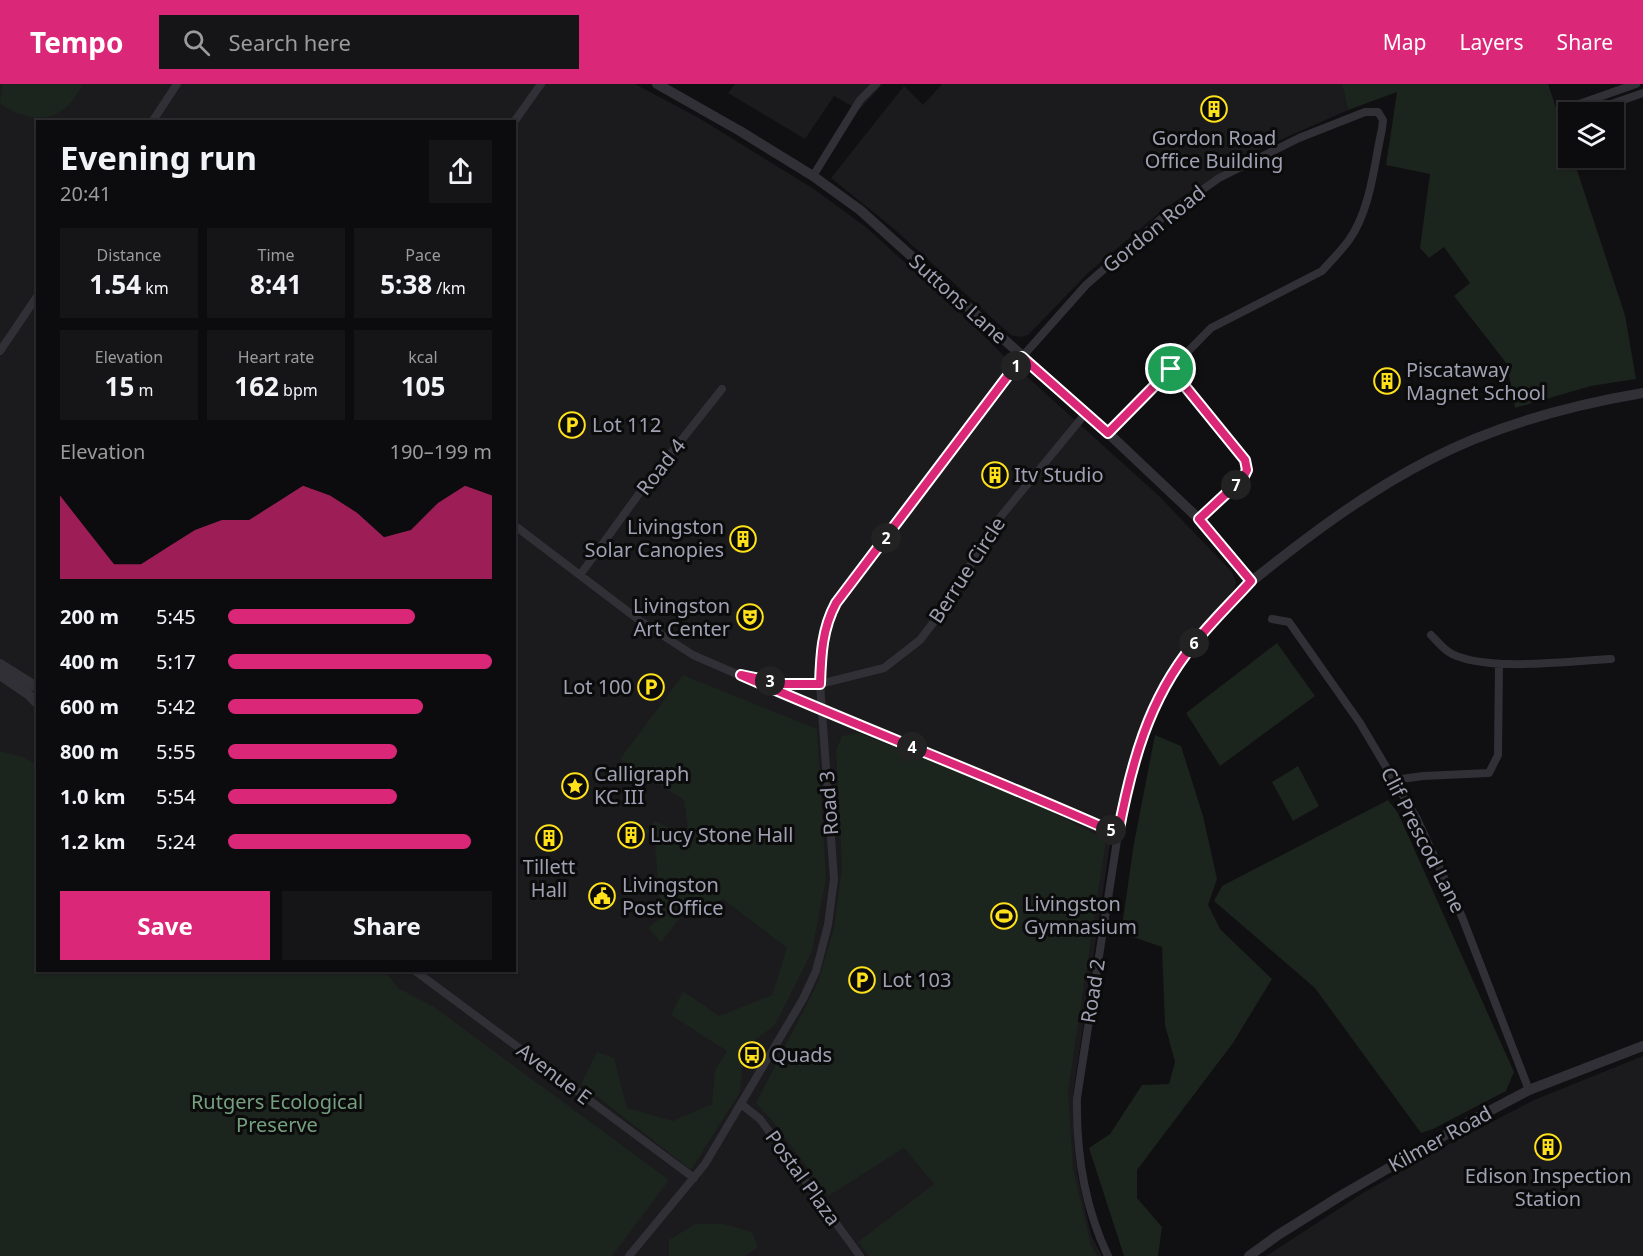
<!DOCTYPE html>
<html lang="en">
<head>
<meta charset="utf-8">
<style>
	:root { --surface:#0c0b0d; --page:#151416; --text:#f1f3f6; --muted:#9a9b9d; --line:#2c2b2e; --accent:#db2777 }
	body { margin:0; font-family:"Noto Sans",sans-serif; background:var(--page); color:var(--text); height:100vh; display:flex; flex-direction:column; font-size:22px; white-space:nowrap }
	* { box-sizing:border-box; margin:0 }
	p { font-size:20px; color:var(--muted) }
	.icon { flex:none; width:33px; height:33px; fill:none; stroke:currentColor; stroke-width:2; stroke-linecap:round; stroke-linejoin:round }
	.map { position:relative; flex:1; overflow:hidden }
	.sheet { position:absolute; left:36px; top:36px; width:480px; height:852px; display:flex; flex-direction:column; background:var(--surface); border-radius:0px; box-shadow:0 2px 4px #0004,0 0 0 2px var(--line) }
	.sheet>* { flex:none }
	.fabs { position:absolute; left:1558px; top:18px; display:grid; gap:12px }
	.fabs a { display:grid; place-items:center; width:66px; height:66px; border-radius:0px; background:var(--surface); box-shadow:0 2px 4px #0004,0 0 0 2px var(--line); font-size:30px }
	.pin { position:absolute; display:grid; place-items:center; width:51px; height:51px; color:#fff; margin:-26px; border:3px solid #fff; border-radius:50%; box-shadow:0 2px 6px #0007 }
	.km { position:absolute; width:30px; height:30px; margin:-15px; border-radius:50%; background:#222; color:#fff; font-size:16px; line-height:30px; text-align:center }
	.round { display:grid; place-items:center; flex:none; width:63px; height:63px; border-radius:0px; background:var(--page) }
	.overview { display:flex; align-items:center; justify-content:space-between; height:102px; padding:0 24px }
	h1 { font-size:33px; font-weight:700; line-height:45px }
	.metrics { display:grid; grid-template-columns:repeat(3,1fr); gap:9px; height:102px; padding:6px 24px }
	.metrics div { display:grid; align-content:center; border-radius:0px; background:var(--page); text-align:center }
	.metrics b { font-size:26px; font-weight:700 }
	.metrics small { font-size:16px; font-weight:400 }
	.metrics p { font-size:16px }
	.chart { height:168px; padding:12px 24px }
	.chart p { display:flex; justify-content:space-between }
	.chart svg { width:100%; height:108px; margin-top:6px; fill:var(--accent); opacity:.7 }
	.action { display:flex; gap:12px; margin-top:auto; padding:12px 24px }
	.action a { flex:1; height:69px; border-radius:0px; background:var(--accent); color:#fff; font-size:24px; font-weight:700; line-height:69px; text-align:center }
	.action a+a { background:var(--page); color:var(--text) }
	ul { padding:0 24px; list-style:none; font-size:20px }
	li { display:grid; grid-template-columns:96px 72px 1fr; align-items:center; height:45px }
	li i { height:15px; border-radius:8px; background:var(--accent) }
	header { display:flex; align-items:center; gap:36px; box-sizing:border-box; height:84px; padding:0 30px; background:var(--accent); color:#fff }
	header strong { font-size:28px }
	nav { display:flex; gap:33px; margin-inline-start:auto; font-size:21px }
	.search { width:420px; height:54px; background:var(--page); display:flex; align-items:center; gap:15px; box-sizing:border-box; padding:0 21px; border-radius:0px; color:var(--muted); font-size:22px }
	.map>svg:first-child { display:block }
	.built { fill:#1b1b1e; fill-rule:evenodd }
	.green { fill:#1c241e }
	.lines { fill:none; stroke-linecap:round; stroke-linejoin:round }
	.minor { stroke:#313036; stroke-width:8 }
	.tertiary { stroke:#313036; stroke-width:10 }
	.route-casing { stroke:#fff; stroke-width:12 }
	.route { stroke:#db2777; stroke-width:8 }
	.labels { text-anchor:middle; stroke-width:6; stroke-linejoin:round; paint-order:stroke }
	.poi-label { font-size:20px; fill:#9fa1b3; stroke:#0b0b0c; text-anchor:start }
	.street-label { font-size:20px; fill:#9fa1b3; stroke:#0b0b0c }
	.park-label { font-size:20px; fill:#75a080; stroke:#0b0b0c }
</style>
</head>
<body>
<header>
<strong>Tempo</strong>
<div class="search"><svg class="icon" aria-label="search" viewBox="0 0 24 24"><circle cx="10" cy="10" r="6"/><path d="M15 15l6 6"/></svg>Search here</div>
<nav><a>Map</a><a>Layers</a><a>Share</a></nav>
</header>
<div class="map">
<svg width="1643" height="1172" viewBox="0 0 1643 1172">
	<rect width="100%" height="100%" fill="#100f11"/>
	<path class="built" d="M0,0H635L699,34L814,105L867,144L965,233L1002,270L1158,411L1232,488L1236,498L1234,506L1172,583L1143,637L1132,668L1112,747L1073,1010L1074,1060L1078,1093L1091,1151L1102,1172H0ZM38,38H514V886H38Z
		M735,0H883L859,26L834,12L805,55L728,9Z
		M942,0H1342L1348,26L1255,67L1165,124L1089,188L1028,251L1021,253L1011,251L893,144L831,94L904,2L923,21Z
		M1643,972V1172H1266L1363,1109L1451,1059L1534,1016Z"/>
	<path class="green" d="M2,0H82C72,24 53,39 26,32C17,30 8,24 0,20Z
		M1342,0H1548L1569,62V74H1573L1625,231L1636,295L1591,302L1515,324L1507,280L1454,212L1470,199L1444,163L1429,174L1420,164L1430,90L1386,81L1397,8L1348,26Z
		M1277,559L1315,612L1220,682L1186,629Z
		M683,591L817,645L826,795L812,867L775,941L744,964L740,1008L691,1086L581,1000L597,968L614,974L627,1024L673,1037L712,1020L715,986L727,967L671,931L683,907L719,932L772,911L787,864L723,815L710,824L694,816L661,858L648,844L661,834L655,760L645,747L655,737L682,750L688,744L684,716L620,675Z
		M859,649L1027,715L1106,756L1068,1007L1073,1085L1091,1161L1097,1172H869L858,1158L934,1100L904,1064L828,1112L775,1040L756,1019L818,898L834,844L842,782L836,666L842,652Z
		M1155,651L1181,662L1203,732L1217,795L1208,821L1220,845L1272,895L1233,959L1137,1086V1114L1162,1143L1158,1172H1124L1089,1064L1110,1050L1142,1001L1169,1000L1175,978L1165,941L1162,863L1121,849L1134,759Z
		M0,667L23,673L37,681L38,886L385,887L398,904L434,923L669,1096L612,1172H0Z
		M1298,682L1319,722L1293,737L1272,698Z
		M1388,716L1398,729L1514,988L1506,1007L1433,1045L1421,1049L1315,904L1214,817L1222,802Z
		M695,1140H723L752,1148L758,1163L745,1172H669V1156Z"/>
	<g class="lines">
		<path class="minor" d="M1562,26L1636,0
			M1588,28L1643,9
			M1565,37L1569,35
			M152,38L177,0
			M514,38L541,0
			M813,92L860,16L876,0
			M0,267L38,211
			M1171,285L1245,376L1247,386L1243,394L1199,435
			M514,441L639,536L693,571L822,627L1038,714L1118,750
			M580,491L641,407L722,305
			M1272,535L1289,538L1360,639L1417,735L1462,833L1529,1006
			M1431,551C1437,557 1444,566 1452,570C1490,588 1567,577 1611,575
			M757,595L783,600H820L884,584L920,556L949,518L993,442L1085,330
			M1394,696L1423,692L1489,689L1498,671L1499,580
			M414,886L694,1094
			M741,1020L760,1035L860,1172
			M629,1172L705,1080L803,915L816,887L828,841L834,795L820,600L821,567L825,545L836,519L1022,273L1086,201L1162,134L1219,94L1299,54L1365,28H1378L1383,36L1382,45C1374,80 1371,125 1349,156C1341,167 1331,177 1322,187L1211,244L1108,349
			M1108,1172C1084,1122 1076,1070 1077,1014L1118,750L1135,671L1146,640L1175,584L1193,561L1252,497"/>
		<path class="tertiary" d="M657,0L740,47L813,92L860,126L1108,349L1199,435L1252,497C1308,452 1365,409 1429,376C1494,342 1572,321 1643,309
			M0,580L38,604
			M0,591L28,610L38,620
			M1249,1172L1278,1151L1342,1111L1461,1042L1529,1006L1643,962"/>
	</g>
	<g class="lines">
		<g class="route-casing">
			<path id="route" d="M1022,273L1108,349L1171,285L1245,376L1247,386L1243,394L1199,435L1251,497C1232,518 1211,538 1193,561C1148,616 1131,681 1118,750C993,694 866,646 741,591L783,600H820C821,571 822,545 836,519Z"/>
		</g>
		<use href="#route" class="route"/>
	</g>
	<defs>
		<g id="building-ring" transform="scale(1.35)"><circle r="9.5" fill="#0b0b0c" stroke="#fee11a" stroke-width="1.5"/><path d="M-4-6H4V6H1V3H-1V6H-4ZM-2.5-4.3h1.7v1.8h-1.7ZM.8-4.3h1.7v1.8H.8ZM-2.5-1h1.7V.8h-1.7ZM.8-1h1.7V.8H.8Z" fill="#fee11a"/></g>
		<g id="parking-ring" transform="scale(1.35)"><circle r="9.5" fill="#0b0b0c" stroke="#fee11a" stroke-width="1.5"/><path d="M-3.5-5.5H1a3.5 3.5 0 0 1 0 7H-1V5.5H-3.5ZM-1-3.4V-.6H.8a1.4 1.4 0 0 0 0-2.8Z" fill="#fee11a"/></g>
		<g id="theatre-ring" transform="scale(1.35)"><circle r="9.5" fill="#0b0b0c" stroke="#fee11a" stroke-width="1.5"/><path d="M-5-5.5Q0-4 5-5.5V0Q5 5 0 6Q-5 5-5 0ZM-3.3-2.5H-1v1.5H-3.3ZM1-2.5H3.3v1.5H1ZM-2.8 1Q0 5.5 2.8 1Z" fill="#fee11a"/></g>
		<g id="sight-ring" transform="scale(1.35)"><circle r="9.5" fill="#0b0b0c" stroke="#fee11a" stroke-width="1.5"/><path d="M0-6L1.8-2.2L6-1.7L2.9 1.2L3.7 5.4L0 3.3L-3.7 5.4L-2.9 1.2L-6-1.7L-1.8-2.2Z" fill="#fee11a"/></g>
		<g id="civic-ring" transform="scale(1.35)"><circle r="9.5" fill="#0b0b0c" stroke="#fee11a" stroke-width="1.5"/><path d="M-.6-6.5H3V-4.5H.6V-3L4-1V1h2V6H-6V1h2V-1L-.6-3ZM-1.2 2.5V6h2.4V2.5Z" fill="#fee11a"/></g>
		<g id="stadium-ring" transform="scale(1.35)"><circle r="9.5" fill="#0b0b0c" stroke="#fee11a" stroke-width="1.5"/><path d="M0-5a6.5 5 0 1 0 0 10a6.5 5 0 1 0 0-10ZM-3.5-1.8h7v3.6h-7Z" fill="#fee11a"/></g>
		<g id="bus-ring" transform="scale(1.35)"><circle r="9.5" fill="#0b0b0c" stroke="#fee11a" stroke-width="1.5"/><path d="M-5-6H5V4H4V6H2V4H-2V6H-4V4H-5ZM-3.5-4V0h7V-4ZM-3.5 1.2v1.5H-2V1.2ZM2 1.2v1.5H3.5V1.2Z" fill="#fee11a"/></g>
	</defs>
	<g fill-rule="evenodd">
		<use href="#building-ring" x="1214" y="25"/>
		<use href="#building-ring" x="1387" y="297"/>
		<use href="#parking-ring" x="572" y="341"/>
		<use href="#building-ring" x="995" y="391"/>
		<use href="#building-ring" x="743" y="455"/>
		<use href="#theatre-ring" x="750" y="533"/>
		<use href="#parking-ring" x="651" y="603"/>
		<use href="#sight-ring" x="575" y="702"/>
		<use href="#building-ring" x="631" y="751"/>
		<use href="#building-ring" x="549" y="754"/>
		<use href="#civic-ring" x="602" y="812"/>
		<use href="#stadium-ring" x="1004" y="832"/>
		<use href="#parking-ring" x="862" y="896"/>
		<use href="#bus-ring" x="752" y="971"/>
		<use href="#building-ring" x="1548" y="1063"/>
	</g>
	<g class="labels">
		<g class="poi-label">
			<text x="1214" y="61" text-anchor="middle">Gordon Road<tspan x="1214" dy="23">Office Building</tspan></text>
			<text x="1406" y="293">Piscataway<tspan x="1406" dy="23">Magnet School</tspan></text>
			<text x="592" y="348">Lot 112</text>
			<text x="1014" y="398">Itv Studio</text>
			<text x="724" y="450" text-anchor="end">Livingston<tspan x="724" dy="23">Solar Canopies</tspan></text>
			<text x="730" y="529" text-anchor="end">Livingston<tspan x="730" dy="23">Art Center</tspan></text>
			<text x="632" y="610" text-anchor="end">Lot 100</text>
			<text x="594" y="697">Calligraph<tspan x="594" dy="23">KC III</tspan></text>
			<text x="650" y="758">Lucy Stone Hall</text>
			<text x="549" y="790" text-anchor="middle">Tillett<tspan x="549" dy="23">Hall</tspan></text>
			<text x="622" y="808">Livingston<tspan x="622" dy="23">Post Office</tspan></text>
			<text x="1024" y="827">Livingston<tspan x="1024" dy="23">Gymnasium</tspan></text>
			<text x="882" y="903">Lot 103</text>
			<text x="771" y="978">Quads</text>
			<text x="1548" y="1099" text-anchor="middle">Edison Inspection<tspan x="1548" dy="23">Station</tspan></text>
		</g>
		<g class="street-label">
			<text transform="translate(1154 145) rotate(-39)" y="7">Gordon Road</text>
			<text transform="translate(958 215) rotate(42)" y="7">Suttons Lane</text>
			<text transform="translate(661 383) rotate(-52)" y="7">Road 4</text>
			<text transform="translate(967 486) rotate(-57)" y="7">Berrue Circle</text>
			<text transform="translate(829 719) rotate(-94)" y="7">Road 3</text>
			<text transform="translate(1423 756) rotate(63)" y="7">Clif Prescod Lane</text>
			<text transform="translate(1093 907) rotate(-81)" y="7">Road 2</text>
			<text transform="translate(554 990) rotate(37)" y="7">Avenue E</text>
			<text transform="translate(1440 1055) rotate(-29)" y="7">Kilmer Road</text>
			<text transform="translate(803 1094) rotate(54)" y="7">Postal Plaza</text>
		</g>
		<g class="park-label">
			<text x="277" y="1025">Rutgers Ecological<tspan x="277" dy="23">Preserve</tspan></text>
		</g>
	</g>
</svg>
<div class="fabs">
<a><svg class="icon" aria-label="layers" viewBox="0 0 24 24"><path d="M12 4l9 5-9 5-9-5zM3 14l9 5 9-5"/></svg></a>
</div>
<div class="pin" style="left:1171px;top:285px;background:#1e9e55"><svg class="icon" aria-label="arrive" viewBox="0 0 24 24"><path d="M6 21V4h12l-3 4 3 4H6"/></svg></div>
<b class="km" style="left:1016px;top:282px">1</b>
<b class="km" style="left:886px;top:454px">2</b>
<b class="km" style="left:770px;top:597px">3</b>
<b class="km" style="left:912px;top:663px">4</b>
<b class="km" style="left:1111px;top:746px">5</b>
<b class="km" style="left:1194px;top:559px">6</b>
<b class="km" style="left:1236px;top:401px">7</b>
<section class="sheet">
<div class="overview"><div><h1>Evening run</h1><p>20:41</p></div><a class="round"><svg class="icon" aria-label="share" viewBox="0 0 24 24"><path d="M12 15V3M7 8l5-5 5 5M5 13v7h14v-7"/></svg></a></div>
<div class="metrics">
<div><p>Distance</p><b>1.54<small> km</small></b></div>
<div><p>Time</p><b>8:41</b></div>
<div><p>Pace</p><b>5:38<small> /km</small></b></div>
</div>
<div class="metrics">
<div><p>Elevation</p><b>15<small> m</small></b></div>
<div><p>Heart rate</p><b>162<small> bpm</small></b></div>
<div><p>kcal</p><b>105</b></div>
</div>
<div class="chart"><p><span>Elevation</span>190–199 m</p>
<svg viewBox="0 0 160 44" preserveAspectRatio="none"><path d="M0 44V10L10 24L20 38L30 38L40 31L50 24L60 20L70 20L80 13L90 6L100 10L110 17L120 27L130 24L140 13L150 6L160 10V44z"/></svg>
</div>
<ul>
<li><b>200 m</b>5:45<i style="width:71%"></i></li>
<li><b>400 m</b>5:17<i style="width:100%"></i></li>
<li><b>600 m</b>5:42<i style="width:74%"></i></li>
<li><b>800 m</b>5:55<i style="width:64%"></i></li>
<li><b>1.0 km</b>5:54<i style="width:64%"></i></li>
<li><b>1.2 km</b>5:24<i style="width:92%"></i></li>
</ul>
<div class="action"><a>Save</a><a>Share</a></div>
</section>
</div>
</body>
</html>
